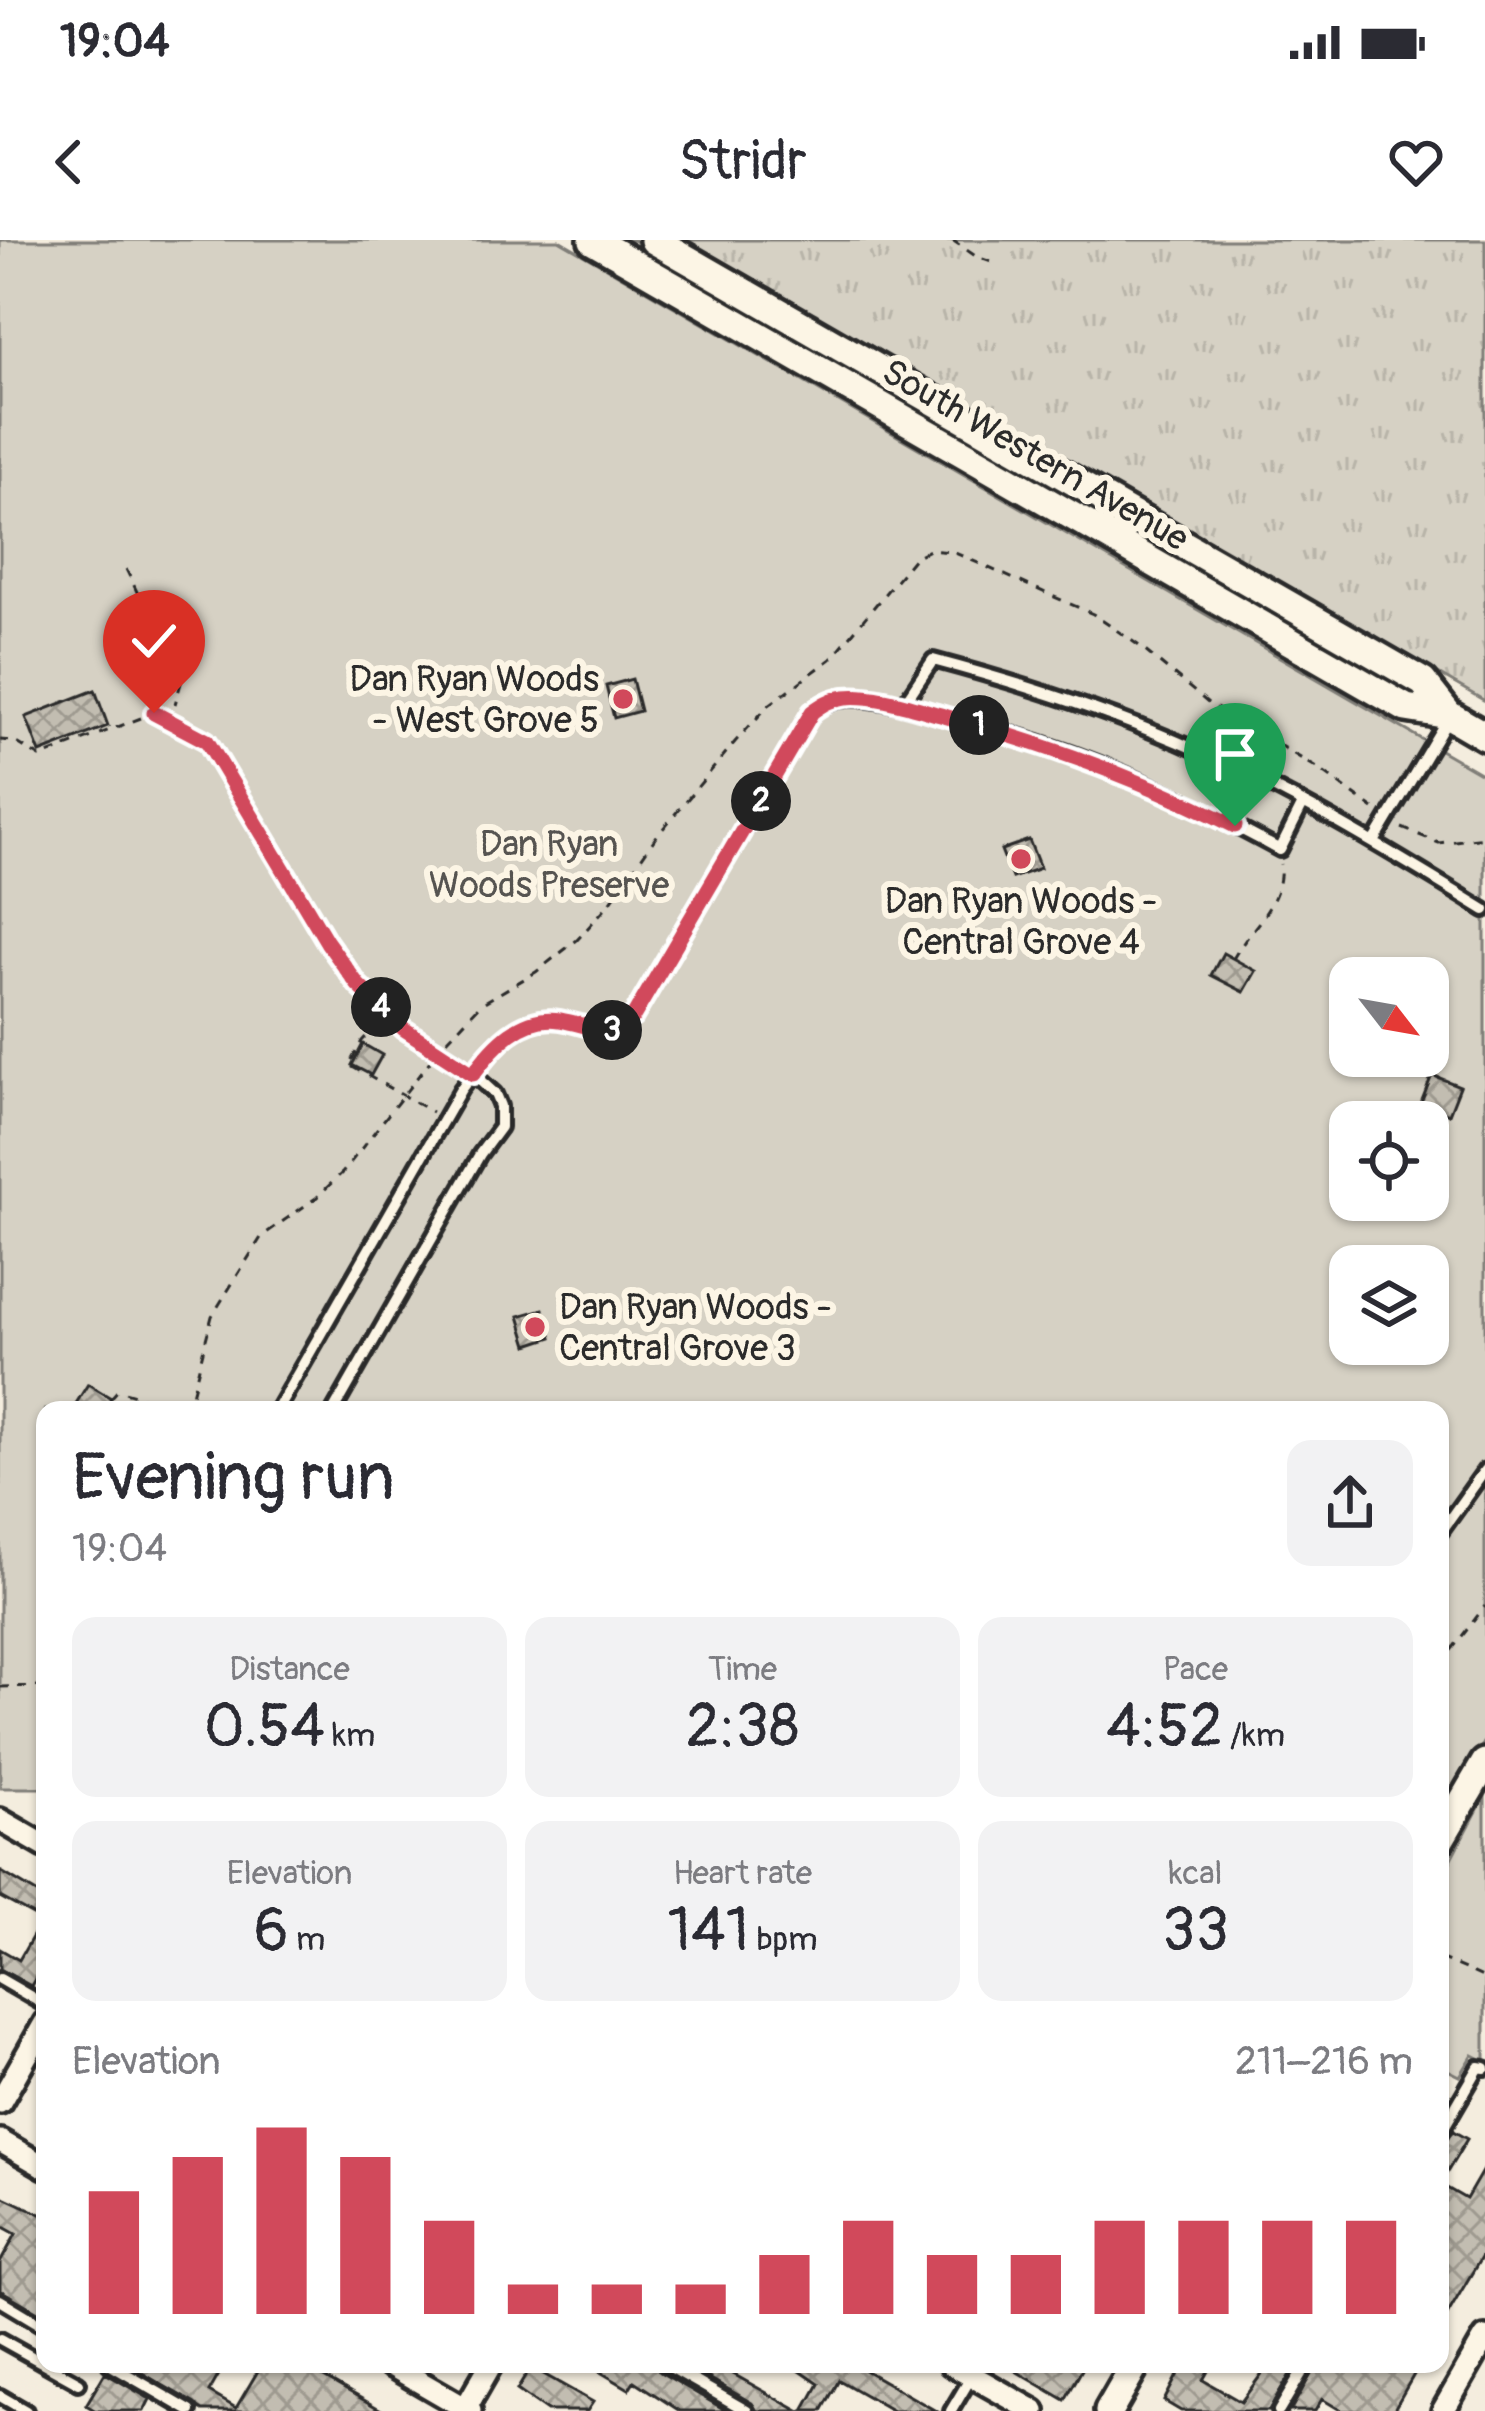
<!DOCTYPE html>
<html lang="en">
<head>
<meta charset="utf-8">
<style>
	:root { --surface:#fff; --page:#f2f2f3; --text:#2b2b33; --muted:#7c7c81; --accent:#d1495b }
	body { margin:0; font-family:Pangolin,sans-serif; background:var(--page); color:var(--text); height:100vh; display:flex; flex-direction:column; font-size:45px; white-space:nowrap }
	* { box-sizing:border-box; margin:0 }
	p { font-size:39px; color:var(--muted) }
	.icon { flex:none; width:66px; height:66px; fill:none; stroke:currentColor; stroke-width:2; stroke-linecap:round; stroke-linejoin:round }
	.map { position:relative; flex:1; overflow:hidden }
	.side { position:absolute; left:36px; top:1161px; width:1413px; height:972px; display:flex; flex-direction:column; background:var(--surface); border-radius:24px; box-shadow:0 3px 9px #0004 }
	.side>* { flex:none }
	.needle { width:78px; rotate:121deg }
	.fabs { position:absolute; left:1329px; top:717px; display:grid; gap:24px }
	.fabs a { display:grid; place-items:center; width:120px; height:120px; border-radius:24px; background:var(--surface); box-shadow:0 3px 9px #0004; font-size:60px }
	.pin { position:absolute; display:grid; place-items:center; width:102px; height:102px; color:#fff; margin:-123px -51px; border-radius:50% 50% 50% 0; rotate:-45deg; box-shadow:0 0 12px #0007 }
	.pin .icon { rotate:45deg }
	.km { position:absolute; width:60px; height:60px; margin:-30px; border-radius:50%; background:#222; color:#fff; font-size:33px; line-height:60px; text-align:center }
	.round { display:grid; place-items:center; flex:none; width:126px; height:126px; border-radius:24px; background:var(--page) }
	.head { display:flex; align-items:center; justify-content:space-between; height:204px; padding:0 36px }
	h1 { font-size:66px; font-weight:600; line-height:90px }
	.metrics { display:grid; grid-template-columns:repeat(3,1fr); gap:18px; height:204px; padding:12px 36px }
	.metrics div { display:grid; align-content:center; border-radius:24px; background:var(--page); text-align:center }
	.metrics b { font-size:60px; font-weight:600 }
	.metrics small { font-size:33px; font-weight:400 }
	.metrics p { font-size:33px }
	.chart { height:336px; padding:24px 36px }
	.chart p { display:flex; justify-content:space-between }
	.chart svg { width:100%; height:216px; margin-top:12px; stroke:var(--accent); stroke-width:6 }
	.status { display:flex; justify-content:space-between; align-items:center; height:84px; padding:0 60px; background:var(--surface); direction:ltr }
	.status svg { height:33px; fill:currentColor }
	header { display:flex; justify-content:space-between; align-items:center; height:156px; padding:0 36px; background:var(--surface); font-size:54px; font-weight:600 }
	.map>svg:first-child { display:block }
	.grass { fill:url(#grass-tufts); stroke:#807e78; stroke-width:3 }
	.park { fill:#d6d1c4; stroke:#807e78; stroke-width:3; fill-rule:evenodd }
	.garden { fill:url(#garden-furrows); stroke:#807e78; stroke-width:3 }
	.building { fill:url(#building-cross-hatch); stroke:#2b2b2b; stroke-width:3 }
	.lines { fill:none; stroke-linecap:round; stroke-linejoin:round }
	.lane-casing { stroke:#2b2b2b; stroke-width:20 }
	.street-casing { stroke:#2b2b2b; stroke-width:30 }
	.secondary-casing { stroke:#2b2b2b; stroke-width:36 }
	.path { stroke:#2b2b2b; stroke-width:3; stroke-dasharray:9 9; stroke-linecap:butt }
	.lane { stroke:#fcf5e5; stroke-width:10 }
	.street { stroke:#fcf5e5; stroke-width:21 }
	.secondary { stroke:#fcf5e5; stroke-width:27 }
	.route-casing { stroke:#fff; stroke-width:24 }
	.route { stroke:#d1495b; stroke-width:15 }
	.poi-dot { fill:#d1495b; stroke:#fcf5e5; stroke-width:4.5 }
	.labels { text-anchor:middle; stroke-width:12; stroke-linejoin:round; paint-order:stroke }
	.street-label { font-size:36px; fill:#2b2b2b; stroke:#fcf5e5 }
	.poi-label { font-size:36px; fill:#2b2b2b; stroke:#fcf5e5; text-anchor:end }
	.park-label { font-size:36px; fill:#565451; stroke:#fcf5e5 }
</style>
</head>
<body>
<div class="status"><b>19:04</b><svg viewBox="0 0 49 12"><path d="M0 12V9h3v3zM5 12V6h3v6zM10 12V3h3v9zM15 12V0h3v12zM26 1h20v11H26zM47 4h2v5h-2z"/></svg></div>
<header><svg class="icon" aria-label="back" viewBox="0 0 24 24"><path d="M15 5l-7 7 7 7"/></svg>Stridr<svg class="icon" aria-label="heart" viewBox="0 0 24 24"><path d="M12 20l-8-8c-3-5 5-10 8-4 3-6 11-1 8 4z"/></svg></header>
<div class="map">
<svg width="1485" height="2171" viewBox="0 0 1485 2171">
	<defs>
		<pattern id="grass-tufts" width="24" height="20" patternUnits="userSpaceOnUse" patternTransform="scale(3)"><rect width="24" height="20" fill="#d6d1c4"/><path d="M3 7l-1-3M5 7V3M7 7l1-3M15 17l-1-3M17 17v-4M19 17l1-3" fill="none" stroke="#b8b4a9"/></pattern>
		<pattern id="garden-furrows" width="10" height="10" patternUnits="userSpaceOnUse" patternTransform="scale(3)"><rect width="10" height="10" fill="#d6d1c4"/><path d="M-1 1l2-2M0 10L10 0M9 11l2-2" fill="none" stroke="#b8b4a9"/></pattern>
		<pattern id="building-cross-hatch" width="8" height="8" patternUnits="userSpaceOnUse" patternTransform="scale(3)"><rect width="8" height="8" fill="#c2bdb1"/><path d="M0 0l8 8M0 8l8-8" fill="none" stroke="#9e9a90"/></pattern>
	</defs>
	<rect width="100%" height="100%" fill="#f4edde"/>
	<filter id="ink" filterUnits="userSpaceOnUse"><feTurbulence type="fractalNoise" baseFrequency=".00833" numOctaves="2"/><feDisplacementMap in="SourceGraphic" scale="24" xChannelSelector="R" yChannelSelector="G"/><feConvolveMatrix kernelMatrix="1 2 1 2 8 2 1 2 1" color-interpolation-filters="sRGB"/></filter>
	<g filter="url(#ink)">
		<path class="grass" d="M686,0H1485V461Z"/>
		<path class="park" d="M0,0H559L1485,536V1501L1440,1573V1170H45V1548H0ZM1350,738H1428V816H1350ZM1350,882H1428V960H1350ZM1350,1026H1428V1104H1350Z
			M1485,1556V1821L1473,1815L1460,1836L1440,1826V1641Z"/>
		<path class="garden" d="M616,0H634L1416,455L1414,458Z"/>
		<path class="building" d="M632,439L640,471L614,478L606,446Z
			M95,450L108,486L40,513L26,477Z
			M1029,600L1040,628L1012,638L1001,610Z
			M1223,713L1256,731L1244,752L1211,735Z
			M363,804L382,815L371,835L352,825Z
			M1432,835L1460,846L1449,874L1421,863Z
			M543,1069L552,1097L528,1105L519,1076Z
			M88,1144L111,1158L104,1170H72Z
			M0,1631L45,1658V1721L31,1746L0,1729V1709L19,1720L42,1680L0,1657Z
			M1453,1891L1467,1899L1440,1944L1466,1959L1485,1926V2011L1440,2087V1904Z
			M0,1955L45,1976V2076L0,2050V2023L16,1994L0,1985Z
			M128,2124H225L209,2152L236,2168L262,2124H301L383,2171H203Z
			M587,2124H655L660,2132L727,2171H680L634,2141L629,2149Z
			M685,2124H730L726,2130L799,2171H757L752,2163Z
			M790,2124H854L936,2171H893L839,2140L822,2171H804L819,2144Z
			M1004,2124H1085L1065,2160Z
			M1183,2124H1212L1203,2140L1241,2162L1269,2124H1296L1269,2171H1181L1164,2161Z
			M1317,2124H1420L1393,2171H1342L1322,2159L1315,2171H1290Z
			M531,2127L593,2162L587,2171H547L517,2150Z
			M105,2133L150,2159L144,2171H96L86,2165Z"/>
		<g class="lines">
			<g class="lane-casing">
				<path id="lane" d="M903,465C950,478 998,489 1045,504C1127,531 1204,569 1280,610L1303,564
					M154,473L207,501L327,702L358,745L404,789L473,834L495,854L500,866V887L480,914L334,1170
					M1374,602L1448,478
					M277,1170L461,849C483,820 510,779 551,779C570,779 589,789 608,792L633,777L812,472C841,451 869,460 903,465L933,420C1016,442 1098,468 1178,502C1285,548 1386,609 1485,670
					M1440,1293L1485,1230
					M0,1739L45,1765
					M1440,1894L1479,1827L1485,1828
					M0,2060L45,2087
					M0,2099L79,2143
					M109,2124L190,2171
					M665,2124L747,2171
					M0,2156L26,2171
					M951,2171L979,2124
					M1279,2171L1307,2124"/>
			</g>
			<g class="street-casing">
				<path id="street" d="M0,1580L45,1606
					M0,1862L45,1783
					M0,1901L45,1927
					M389,2124L470,2171
					M951,2124L1034,2171
					M464,2171L491,2124
					M1443,2171L1485,2098"/>
			</g>
			<g class="secondary-casing">
				<path id="secondary" d="M593,0L1406,468L1449,475
					M654,0L1423,442L1449,475L1485,496
					M1440,1600L1485,1523
					M1109,2171L1136,2124"/>
			</g>
			<path class="path" d="M952,0L977,17L997,24
				M126,329L181,443L175,464
				M0,500L14,501L40,517L141,478
				M1402,588L1439,603L1485,597
				M1233,719C1251,686 1284,663 1280,624
				M378,784L362,801L349,825L432,872
				M447,800L481,764L536,732L577,700L609,664L656,597L735,502L769,465L831,419L915,317L929,310L953,312L1093,374L1138,405L1208,463L1319,529L1374,569
				M111,1158L118,1150L185,1170
				M188,1170L212,1076L262,996L316,958L343,932L430,821
				M1440,1425L1485,1366
				M0,1447L45,1446
				M1440,1718L1485,1738"/>
			<use href="#lane" class="lane"/>
			<use href="#street" class="street"/>
			<use href="#secondary" class="secondary"/>
		</g>
	</g>
	<g class="lines" filter="url(#ink)">
		<g class="route-casing">
			<path id="route" d="M154,473L207,501L327,702L358,745L404,789L473,834C494,805 522,774 560,780C577,783 592,789 608,791L633,777L812,472C823,464 831,459 845,457C876,454 914,468 944,476C1046,504 1141,539 1235,586"/>
		</g>
		<use href="#route" class="route"/>
	</g>
	<g class="poi-dot">
		<circle cx="623" cy="459" r="12"/>
		<circle cx="1021" cy="619" r="12"/>
		<circle cx="535" cy="1087" r="12"/>
	</g>
	<g class="labels">
		<g class="street-label">
			<text transform="translate(1036 214) rotate(30)" y="13">South Western Avenue</text>
		</g>
		<g class="poi-label">
			<text x="599" y="451">Dan Ryan Woods<tspan x="599" dy="41">- West Grove 5</tspan></text>
			<text x="1021" y="673" text-anchor="middle">Dan Ryan Woods -<tspan x="1021" dy="41">Central Grove 4</tspan></text>
			<text x="559" y="1079" text-anchor="start">Dan Ryan Woods -<tspan x="559" dy="41">Central Grove 3</tspan></text>
		</g>
		<g class="park-label">
			<text x="549" y="616">Dan Ryan<tspan x="549" dy="41">Woods Preserve</tspan></text>
		</g>
	</g>
</svg>
<div class="fabs">
<a><svg class="needle" viewBox="-14 -14 28 28"><path d="M0-13l5 13h-10z" fill="#e53935"/><path d="M0 13l5-13h-10z" fill="#7c7c81"/></svg></a>
<a><svg class="icon" aria-label="locate" viewBox="0 0 24 24"><circle cx="12" cy="12" r="6"/><path d="M12 2v4M12 18v4M2 12h4M18 12h4"/></svg></a>
<a><svg class="icon" aria-label="layers" viewBox="0 0 24 24"><path d="M12 4l9 5-9 5-9-5zM3 14l9 5 9-5"/></svg></a>
</div>
<div class="pin" style="left:1235px;top:586px;background:#1e9e55"><svg class="icon" aria-label="arrive" viewBox="0 0 24 24"><path d="M6 21V4h12l-3 4 3 4H6"/></svg></div>
<div class="pin" style="left:154px;top:473px;background:#d93025"><svg class="icon" aria-label="check" viewBox="0 0 24 24"><path d="M5 12l5 5 9-10"/></svg></div>
<b class="km" style="left:979px;top:485px">1</b>
<b class="km" style="left:761px;top:561px">2</b>
<b class="km" style="left:612px;top:790px">3</b>
<b class="km" style="left:381px;top:767px">4</b>
<section class="side">
<div class="head"><div><h1>Evening run</h1><p>19:04</p></div><a class="round"><svg class="icon" aria-label="share" viewBox="0 0 24 24"><path d="M12 15V3M7 8l5-5 5 5M5 13v7h14v-7"/></svg></a></div>
<div class="metrics">
<div><p>Distance</p><b>0.54<small> km</small></b></div>
<div><p>Time</p><b>2:38</b></div>
<div><p>Pace</p><b>4:52<small> /km</small></b></div>
</div>
<div class="metrics">
<div><p>Elevation</p><b>6<small> m</small></b></div>
<div><p>Heart rate</p><b>141<small> bpm</small></b></div>
<div><p>kcal</p><b>33</b></div>
</div>
<div class="chart"><p><span>Elevation</span>211–216 m</p>
<svg viewBox="0 0 160 44" preserveAspectRatio="none"><path d="M5 44V19M15 44V12M25 44V6M35 44V12M45 44V25M55 44V38M65 44V38M75 44V38M85 44V32M95 44V25M105 44V32M115 44V32M125 44V25M135 44V25M145 44V25M155 44V25"/></svg>
</div>
</section>
</div>
</body>
</html>
